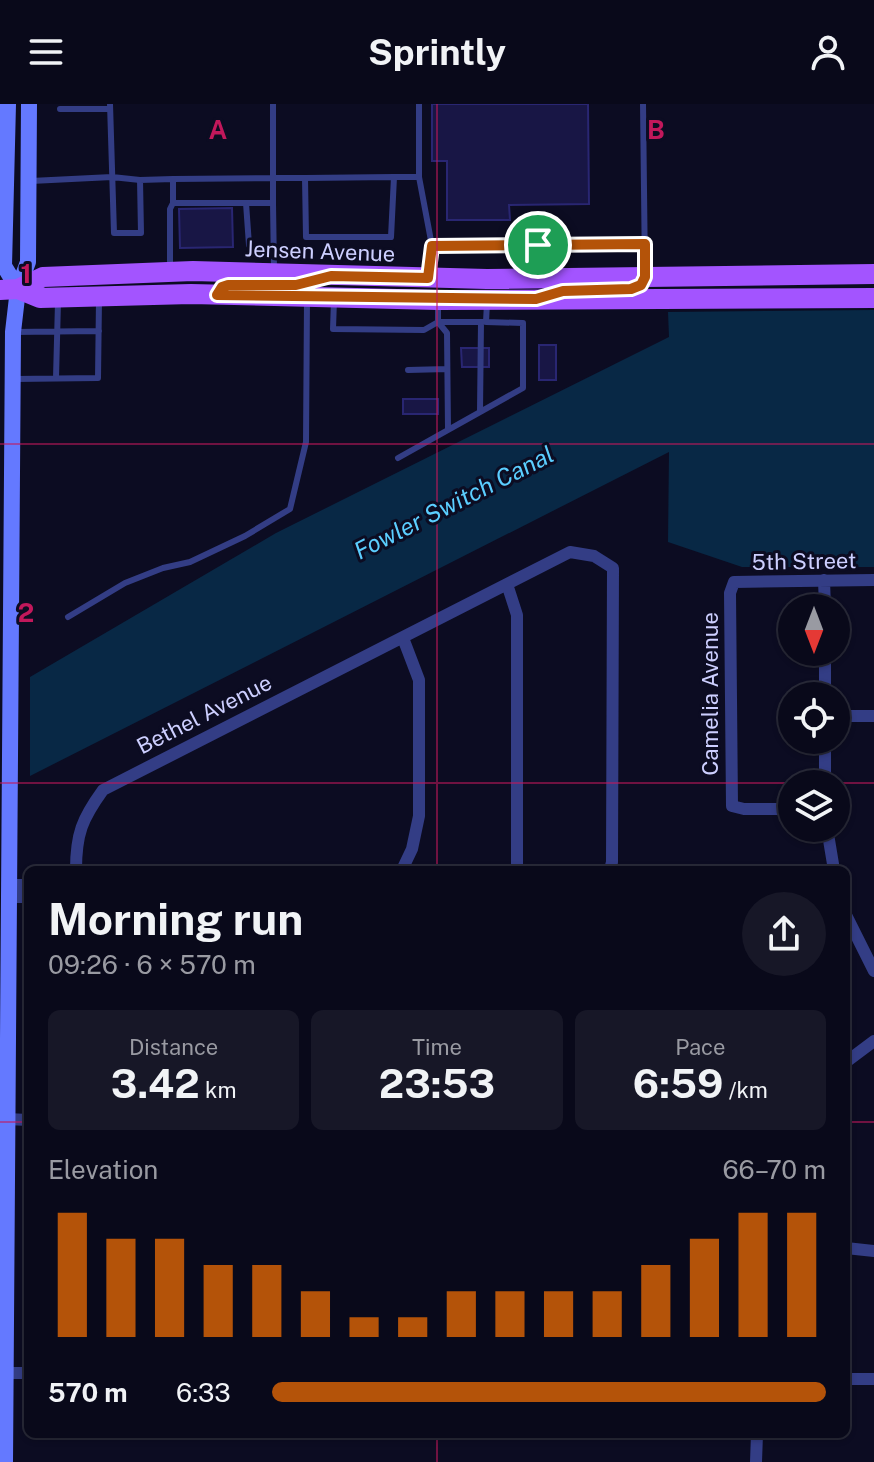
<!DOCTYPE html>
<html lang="en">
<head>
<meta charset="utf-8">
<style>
	:root { --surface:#09091a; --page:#171727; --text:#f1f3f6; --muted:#999aa2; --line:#292a39; --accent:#b45309 }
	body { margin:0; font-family:"Public Sans",sans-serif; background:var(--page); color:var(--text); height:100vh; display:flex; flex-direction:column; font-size:30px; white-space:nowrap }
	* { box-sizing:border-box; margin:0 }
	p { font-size:26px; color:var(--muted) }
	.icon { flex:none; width:44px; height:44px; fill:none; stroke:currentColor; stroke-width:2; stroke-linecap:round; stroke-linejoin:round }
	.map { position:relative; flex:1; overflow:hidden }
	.panel { position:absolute; left:24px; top:762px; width:826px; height:572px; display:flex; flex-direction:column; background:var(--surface); border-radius:12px; box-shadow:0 2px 6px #0004,0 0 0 2px var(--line) }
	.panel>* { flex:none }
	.needle { width:52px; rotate:180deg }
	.buttons { position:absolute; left:778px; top:490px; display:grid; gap:16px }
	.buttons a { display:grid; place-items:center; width:72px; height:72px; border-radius:50%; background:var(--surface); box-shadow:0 2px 6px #0004,0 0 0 2px var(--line); font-size:40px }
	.pin { position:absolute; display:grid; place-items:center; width:68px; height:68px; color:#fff; margin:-34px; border:4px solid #fff; border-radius:50%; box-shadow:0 2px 8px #0007 }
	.round { display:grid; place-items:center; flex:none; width:84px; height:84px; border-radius:42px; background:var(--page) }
	.summary { display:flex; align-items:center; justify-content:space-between; height:136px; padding:0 24px }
	h1 { font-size:44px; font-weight:700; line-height:60px }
	.figures { display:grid; grid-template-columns:repeat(3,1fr); gap:12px; height:136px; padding:8px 24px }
	.figures div { display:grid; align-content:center; border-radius:12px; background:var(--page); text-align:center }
	.figures b { font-size:40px; font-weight:700 }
	.figures small { font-size:22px; font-weight:400 }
	.figures p { font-size:22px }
	.chart { height:224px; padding:16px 24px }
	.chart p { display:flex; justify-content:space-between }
	.chart svg { width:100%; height:144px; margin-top:8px; stroke:var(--accent); stroke-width:6 }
	ul { padding:0 24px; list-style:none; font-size:26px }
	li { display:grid; grid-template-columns:128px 96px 1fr; align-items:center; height:60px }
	li i { height:20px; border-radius:10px; background:var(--accent) }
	header { display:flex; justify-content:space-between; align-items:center; height:104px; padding:0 24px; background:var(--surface); font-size:36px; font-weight:700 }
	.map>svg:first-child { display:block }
	.water { fill:#082845 }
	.building { fill:#181645; stroke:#292672; stroke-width:2 }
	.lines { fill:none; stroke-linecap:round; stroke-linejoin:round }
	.service { stroke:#333d85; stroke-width:6 }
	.minor { stroke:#333d85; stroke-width:12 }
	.secondary { stroke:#6479ff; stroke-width:16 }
	.primary { stroke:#a354ff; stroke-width:20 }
	.route-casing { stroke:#fff; stroke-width:16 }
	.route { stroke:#b45309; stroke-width:10 }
	.grid { fill:none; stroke:#c2185b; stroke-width:2; stroke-opacity:0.55 }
	.labels { text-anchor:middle; stroke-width:6; stroke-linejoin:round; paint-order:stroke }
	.street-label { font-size:22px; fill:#cdcfff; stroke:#0c0c22 }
	.water-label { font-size:24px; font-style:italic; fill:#5bceff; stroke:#0c0c22 }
	.grid-label { font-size:26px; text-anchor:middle; font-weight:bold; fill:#c2185b; stroke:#0c0c22; stroke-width:6; stroke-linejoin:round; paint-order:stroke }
</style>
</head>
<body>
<header><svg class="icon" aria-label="menu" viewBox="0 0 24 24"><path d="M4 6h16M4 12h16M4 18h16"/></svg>Sprintly<svg class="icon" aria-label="person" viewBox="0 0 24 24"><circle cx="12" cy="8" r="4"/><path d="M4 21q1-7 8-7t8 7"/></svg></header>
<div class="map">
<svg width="874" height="1358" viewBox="0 0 874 1358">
	<rect width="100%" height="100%" fill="#0c0c22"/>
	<path class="water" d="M874,206V463H742L668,438L669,348L30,672V573L276,429L669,233L668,208Z"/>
	<path class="building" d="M432,0H588L589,100L509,101L510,116H447V57H432Z
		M232,104L233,143L180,144L179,105Z
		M539,241H556V276H539Z
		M461,244H489V263H462Z
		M403,295H438V310H403Z"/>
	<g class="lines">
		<path class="service" d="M110,0L114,129H141L140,76L173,75V99H273V74H305L306,133H391L394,73H419V0
			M643,0L645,170
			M60,5H110
			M419,73L432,142L645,140
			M305,74L394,73
			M173,75L273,74V0
			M31,77L112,73L140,76
			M246,99L249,141
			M273,99L274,165
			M170,165V105L173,99
			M428,170L432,142
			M334,196L333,225L424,226L438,218L447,229L448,325
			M438,198V218H483
			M14,228L99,227
			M408,266L447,265
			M56,274L58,198
			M15,275L98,274L99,196
			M480,307L481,218
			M398,354L523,284V219L486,218L487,199
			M68,513L125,479L163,464L190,458L245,432L290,405L306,338L307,196"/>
		<path class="minor" d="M824,476L825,504
			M507,480L517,511V766
			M825,548V592
			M836,612H874
			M825,636V680
			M792,705H744L732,702L730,489L734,478L874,476
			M827,724L834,766
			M76,766C76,730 82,715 103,686L570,448L594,452L613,464L612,758L610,766
			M402,766L412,745L419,712V576L403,534
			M9,781H28
			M9,793H28
			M846,811L874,867
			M846,958L874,937
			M7,1015L28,1016
			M846,1144L874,1147
			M6,1269H28
			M846,1275H874
			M756,1358L757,1330"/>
		<path class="secondary" d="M8,0L4,162L18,185
			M5,1358L13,228L18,185L28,158L29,0"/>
		<path class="primary" d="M18,185L43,173L193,167L487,175L874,170
			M0,186L18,185L40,194L191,190L438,196L874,194"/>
	</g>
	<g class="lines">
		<g class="route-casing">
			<path id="route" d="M645,140V173L641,181L631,185L563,187L536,195L217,191L222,183L228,181H296L331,172L428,174L432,142Z"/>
		</g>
		<use href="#route" class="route"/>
	</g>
	<path class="grid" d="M437,0V766M0,340H874M0,679H874M0,1018H28M846,1018H874M437,1330V1358"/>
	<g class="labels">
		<g class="street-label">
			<text transform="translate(320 147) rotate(2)" y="8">Jensen Avenue</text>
			<text transform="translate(804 457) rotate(-1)" y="8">5th Street</text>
			<text transform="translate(710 590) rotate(-90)" y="8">Camelia Avenue</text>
			<text transform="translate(204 610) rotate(-27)" y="8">Bethel Avenue</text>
		</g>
		<g class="water-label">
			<text transform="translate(454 399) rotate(-27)" y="8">Fowler Switch Canal</text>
		</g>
	</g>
	<g class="grid-label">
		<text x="218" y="35">A</text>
		<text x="656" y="35">B</text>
		<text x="26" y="179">1</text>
		<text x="26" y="518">2</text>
	</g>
</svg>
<div class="buttons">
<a><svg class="needle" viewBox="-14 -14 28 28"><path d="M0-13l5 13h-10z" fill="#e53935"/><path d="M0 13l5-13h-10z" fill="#999aa2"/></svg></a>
<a><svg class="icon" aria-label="locate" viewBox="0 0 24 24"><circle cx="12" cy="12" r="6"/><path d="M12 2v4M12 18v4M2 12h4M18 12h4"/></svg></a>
<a><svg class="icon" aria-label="layers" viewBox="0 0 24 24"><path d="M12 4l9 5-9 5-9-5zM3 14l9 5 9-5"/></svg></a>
</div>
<div class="pin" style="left:538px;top:141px;background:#1e9e55"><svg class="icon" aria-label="arrive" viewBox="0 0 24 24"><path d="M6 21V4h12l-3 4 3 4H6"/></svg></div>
<section class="panel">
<div class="summary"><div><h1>Morning run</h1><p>09:26 · 6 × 570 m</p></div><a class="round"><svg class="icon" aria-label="share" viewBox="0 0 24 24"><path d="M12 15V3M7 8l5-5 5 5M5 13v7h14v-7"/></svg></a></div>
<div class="figures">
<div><p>Distance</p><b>3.42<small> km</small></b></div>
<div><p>Time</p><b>23:53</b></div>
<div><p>Pace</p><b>6:59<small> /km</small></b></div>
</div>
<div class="chart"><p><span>Elevation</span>66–70 m</p>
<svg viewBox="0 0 160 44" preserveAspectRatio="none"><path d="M5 44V6M15 44V14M25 44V14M35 44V22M45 44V22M55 44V30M65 44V38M75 44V38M85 44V30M95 44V30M105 44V30M115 44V30M125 44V22M135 44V14M145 44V6M155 44V6"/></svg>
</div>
<ul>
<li><b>570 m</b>6:33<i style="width:100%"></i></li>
</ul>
</section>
</div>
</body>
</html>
